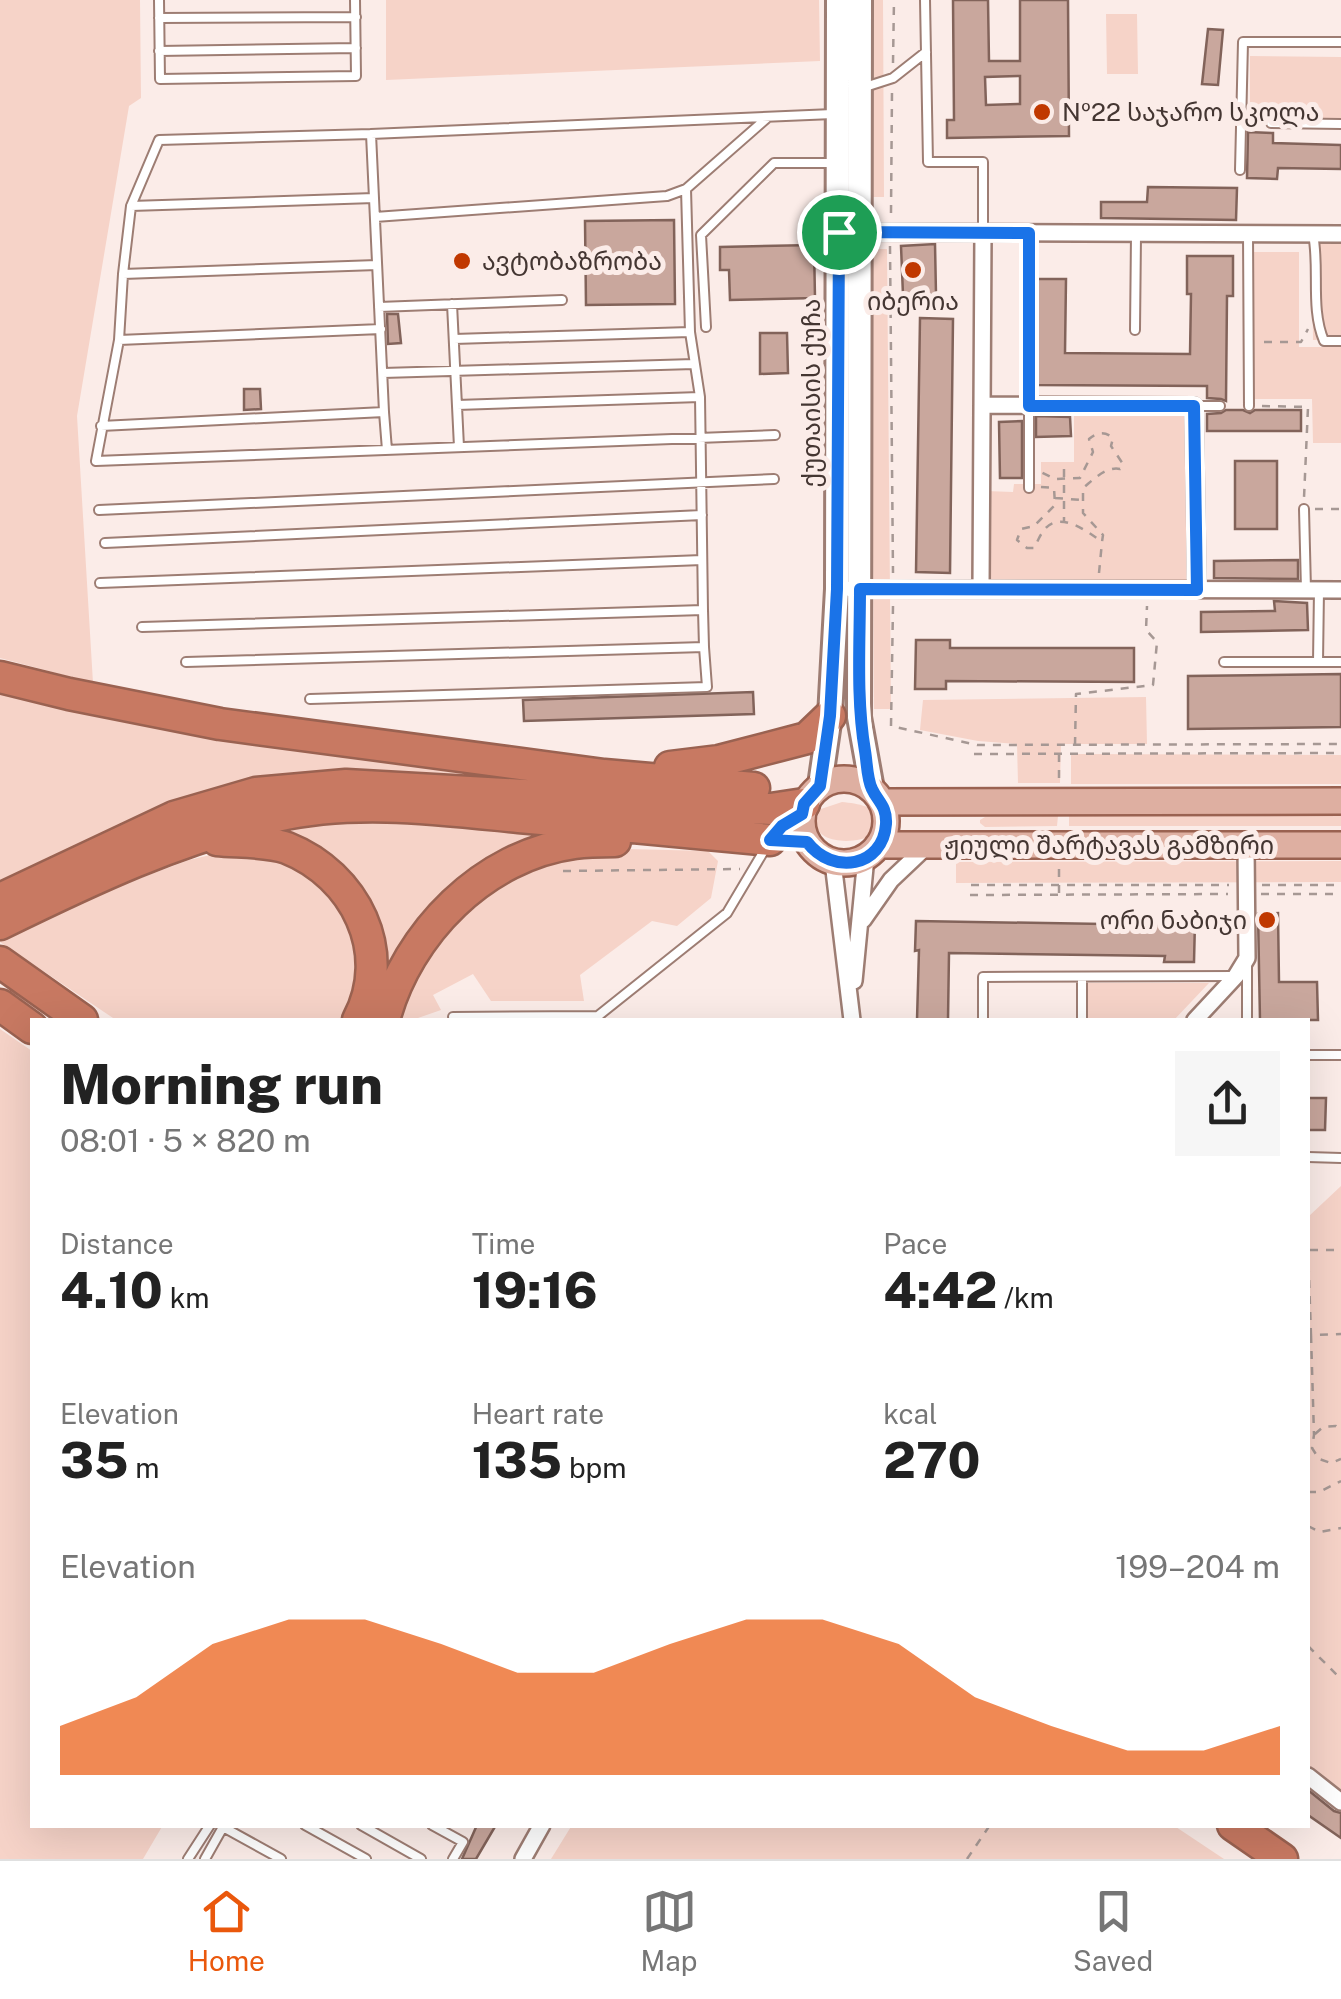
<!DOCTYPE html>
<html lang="en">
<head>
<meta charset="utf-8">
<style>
	:root { --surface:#fff; --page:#f6f6f6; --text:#222; --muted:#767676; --line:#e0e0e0; --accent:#ea580c }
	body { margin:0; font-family:"Public Sans","Noto Sans Georgian",sans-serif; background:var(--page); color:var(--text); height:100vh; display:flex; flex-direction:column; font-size:38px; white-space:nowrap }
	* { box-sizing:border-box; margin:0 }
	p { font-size:32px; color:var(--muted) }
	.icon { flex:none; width:55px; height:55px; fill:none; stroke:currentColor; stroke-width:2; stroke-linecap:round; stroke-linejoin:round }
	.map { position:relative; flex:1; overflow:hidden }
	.panel { position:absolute; left:30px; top:1018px; width:1280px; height:810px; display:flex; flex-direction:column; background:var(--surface); border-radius:0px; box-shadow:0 10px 40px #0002 }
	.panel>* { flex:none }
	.pin { position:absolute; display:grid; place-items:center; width:85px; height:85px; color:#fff; margin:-42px; border:5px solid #fff; border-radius:50%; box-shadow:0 2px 10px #0007 }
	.round { display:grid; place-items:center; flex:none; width:105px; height:105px; border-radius:0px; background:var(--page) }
	.summary { display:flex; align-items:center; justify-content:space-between; height:170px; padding:0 30px }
	h1 { font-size:55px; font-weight:800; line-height:75px }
	.metrics { display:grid; grid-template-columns:repeat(3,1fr); gap:15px; height:170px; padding:10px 30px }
	.metrics div { display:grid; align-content:center }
	.metrics b { font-size:50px; font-weight:800 }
	.metrics small { font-size:28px; font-weight:400 }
	.metrics p { font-size:28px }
	.chart { height:280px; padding:20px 30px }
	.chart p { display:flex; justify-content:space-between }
	.chart svg { width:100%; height:180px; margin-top:10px; fill:var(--accent); opacity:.7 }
	.tabs { display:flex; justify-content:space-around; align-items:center; height:140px; border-top:2px solid var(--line); background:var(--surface); font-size:28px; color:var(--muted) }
	.tabs a { display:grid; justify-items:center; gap:5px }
	.tabs .current { color:var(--accent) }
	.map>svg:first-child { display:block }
	.green { fill:#f6d3c8 }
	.building { fill:#c9a79d; stroke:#82635a; stroke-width:2.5; fill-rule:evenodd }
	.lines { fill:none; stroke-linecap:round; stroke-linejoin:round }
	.lane-casing { stroke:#9d7d73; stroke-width:12 }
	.street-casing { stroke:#9d7d73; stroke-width:20 }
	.secondary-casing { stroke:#9d7d73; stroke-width:28 }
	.primary-casing { stroke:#9a6251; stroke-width:30 }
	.highway-casing { stroke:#9a6251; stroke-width:35 }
	.path { stroke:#a69894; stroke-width:2.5; stroke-dasharray:8 8; stroke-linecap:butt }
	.lane { stroke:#fff; stroke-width:8 }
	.street { stroke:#fff; stroke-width:15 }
	.secondary { stroke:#fff; stroke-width:22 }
	.primary { stroke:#deafa1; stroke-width:25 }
	.highway { stroke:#c87962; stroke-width:30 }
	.route-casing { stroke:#fff; stroke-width:20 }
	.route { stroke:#1a73e8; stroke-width:12 }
	.poi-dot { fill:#c03800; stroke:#fbece8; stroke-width:4 }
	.labels { text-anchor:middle; stroke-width:10; stroke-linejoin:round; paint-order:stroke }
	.poi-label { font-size:25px; fill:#443632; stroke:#fbece8; text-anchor:start }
	.street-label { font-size:25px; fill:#443632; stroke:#fbece8 }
</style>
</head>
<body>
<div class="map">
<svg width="1341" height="1859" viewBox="0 0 1341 1859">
	<rect width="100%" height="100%" fill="#fbece8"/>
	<path class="green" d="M0,0H140L141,98L129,106L77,416L93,683L0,658Z
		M386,0H819L820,61L386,80Z
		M870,0H883L884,197H871Z
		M1106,14H1137L1138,74H1107Z
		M1250,56L1341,57V123L1250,122Z
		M1341,240V339L1313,340L1312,241Z
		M871,249H887L891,709H874Z
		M1253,252H1299V347H1341V443H1313L1312,399H1252Z
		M1074,414L1187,415L1186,582L986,580V491L1013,492L1014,484H1041V462H1074Z
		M0,693L216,738L543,785L77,855L114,888L189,860L223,852L283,860L338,893C354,945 368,966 346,1020H116L0,942Z
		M1146,697L1147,744H1061L1060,783H1018L1017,744L978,741L920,730L923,700Z
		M1071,754L1341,755V784H1071Z
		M842,802C862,804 889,808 873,835C853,846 801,844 821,809Z
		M1341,815V826H1069V816Z
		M1058,816L1057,826L985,827L980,823V820L985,817Z
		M315,820L577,829L523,850L384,998L378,924L252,834Z
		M628,849L708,851L718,861L711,898L677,926L652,921L580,975L584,1001H491L473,974L433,995L441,1010L418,1018V1020H397L423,964L454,920L508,879L564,856Z
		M1341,861V882L956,883V862Z
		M1086,983H1209L1174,1020H1086Z
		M0,1029L32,1051V1825H163L143,1859H0Z
		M1341,1186V1807L1308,1782V1217Z
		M572,1825H1173L1224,1859H551Z"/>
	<path class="building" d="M953,0H988L989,61H1020V0H1068L1069,136L947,138V120H954ZM1020,76V104L986,105L985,77Z
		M1208,29L1223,30L1218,85L1202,84Z
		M1248,132L1273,133V143L1341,145V169L1278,168L1277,179L1247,178Z
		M1148,187L1237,188L1236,220L1101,218V202H1147Z
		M674,220L675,304L586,305L585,221Z
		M935,244L936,294L903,295L901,246Z
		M814,245L815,298L730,300L729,270H720V247Z
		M1187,256H1233V296H1227L1226,401L1221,399L1207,398V386L1036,385V279H1066L1065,353L1190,354L1191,294H1187Z
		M387,314H398L401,343L388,344Z
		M920,318L953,319L950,573L916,572Z
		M760,333H787L788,373L760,374Z
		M244,389H260L261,409L244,410Z
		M1226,410H1243L1250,413L1255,410H1301V431H1207V414L1221,413Z
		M1036,416L1070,417L1071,436L1036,437Z
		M1022,421V478H1000L999,422Z
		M1235,461H1277V529H1235Z
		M1298,560V579L1214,578V561Z
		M1274,601L1307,603L1308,630L1201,632V612L1275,611Z
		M916,640H950V648H1134V682L946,681V689H915Z
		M1341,674V727L1188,729V676Z
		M753,692L754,714L524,721L523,700Z
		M1278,913L1279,982H1317L1318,1020H1260L1258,914Z
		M916,921L1163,925V921H1195L1194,962H1164L1165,956L949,953L948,1020H917L919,950L915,951Z
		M1308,1098H1326L1325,1130H1308Z
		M1308,1790L1334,1811L1341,1813V1838L1308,1815Z
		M477,1825H496L476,1859H462Z"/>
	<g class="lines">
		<g class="lane-casing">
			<path id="lane" d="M159,0L160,79L356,76L355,0
				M925,0L928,162H983V231
				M159,18L356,17
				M159,51L356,48
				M865,87L893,78L926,52
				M1271,123L1341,124
				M371,134L159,140L131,206L123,274L119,340L96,461L775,435
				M1240,170L1243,42H1341
				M131,206L374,198
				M375,217L667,196L686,189L767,118
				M1248,234L1249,406
				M1313,234C1320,269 1310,308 1324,341H1341
				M123,274L377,265
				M452,304L459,447
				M379,307L562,300
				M706,327L701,235L774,163H835
				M1135,330L1136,235
				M454,339L690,332
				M119,340L381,329
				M383,373L694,364
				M457,405L700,397
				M1195,406H1220
				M384,412L371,134L833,114
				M101,426L384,412L387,450
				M1029,488V233
				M1304,509L1306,590
				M99,510L774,479
				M105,543L702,515
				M100,583L702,560
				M142,627L703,610L700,397L690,332L686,189
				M186,662L704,647L703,610
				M1224,662H1341
				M1318,662L1319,590
				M310,699L707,687L704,647
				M773,837L796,817
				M1247,962V1020
				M1082,977V1020
				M453,1017L598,1016L727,913L765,849
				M983,1020V977L1236,976
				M1308,1055H1341
				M1308,1157L1341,1158
				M305,1825L366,1859
				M361,1825L421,1859
				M432,1825L463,1842L453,1859
				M188,1859L210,1825
				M205,1859L223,1827L281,1859"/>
		</g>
		<g class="street-casing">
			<path id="street" d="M853,232L1341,234
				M982,405L1194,406L1197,590
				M851,589L1341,590
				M981,589L983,233
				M833,862L852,1020
				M863,920L891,880L928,845
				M854,981L866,857
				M1195,1020L1236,976L1247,958L1246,845
				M1308,1776L1341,1802
				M523,1859L542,1825"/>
		</g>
		<g class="secondary-casing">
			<path id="secondary" d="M860,0L859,717L872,789
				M820,785L830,716L837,589L838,0"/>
		</g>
		<g class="primary-casing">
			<path id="primary" d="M802 821a42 42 0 1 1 84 0a42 42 0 1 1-84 0Z
				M882,802L1341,801
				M878,845H1341"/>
		</g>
		<g class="highway-casing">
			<path id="highway" d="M0,677L69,694L220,724L604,775L754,788
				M670,767L719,761L807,738L830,716
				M217,840C237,842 269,841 287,848C355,875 394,952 358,1020
				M0,899L174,817L256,793L346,785L771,809L804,804
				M0,924C90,880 178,838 276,816C355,798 439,809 519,817C603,824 686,832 770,840
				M0,962L82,1020
				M0,1005L32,1028
				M384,1020C407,933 484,855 575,843C588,841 602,841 615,841
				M1233,1825L1282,1859"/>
		</g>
		<path class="path" d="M893,63L894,0
			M891,213L892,91
			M890,246L893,573
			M1264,342H1301L1308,329
			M1262,406L1308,407L1304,498
			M1064,469V523
			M1041,487L1054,488L1055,505L1034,526L1021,529L1017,540L1027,548H1034C1037,543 1039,537 1042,533C1057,508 1087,531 1102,542L1103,535L1083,513V488C1093,480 1106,466 1120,469L1123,464L1111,446L1113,438C1105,431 1097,432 1089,439L1093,452L1080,478L1055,479L1041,472
			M1055,498L1081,500
			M1315,509H1341
			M1099,573L1102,542
			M893,606L891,726L977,745L1341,744
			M1075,745L1076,694L1153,685L1157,642L1146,630L1147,606
			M974,754L1341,753
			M1059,778V746
			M563,871L740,869
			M971,885H1229
			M1262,885H1341
			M1059,893V866
			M1261,894H1341
			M970,895L1228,894
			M1308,1248L1311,1335L1341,1334
			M1310,1250H1341
			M1311,1335L1314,1435L1312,1448L1319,1459L1331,1463L1341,1459
			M1315,1434L1323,1427L1336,1426L1341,1430
			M1308,1492H1319L1341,1481
			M1308,1526L1320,1532L1341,1528
			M1308,1646L1341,1679
			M967,1859L990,1825"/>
		<use href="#lane" class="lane"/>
		<use href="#street" class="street"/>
		<use href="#secondary" class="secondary"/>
		<use href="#primary" class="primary"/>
		<use href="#highway" class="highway"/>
	</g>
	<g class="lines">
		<g class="route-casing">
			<path id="route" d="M839,232L1029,233V406H1194L1197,590L860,589C860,643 856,698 865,751C867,762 867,779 872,789C878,802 887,806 886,824C883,867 833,876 807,842L770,840L782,826L802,814L804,804L820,786L830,716L837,589Z"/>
		</g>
		<use href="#route" class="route"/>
	</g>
	<g class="poi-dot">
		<circle cx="1042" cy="112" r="10"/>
		<circle cx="462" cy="261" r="10"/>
		<circle cx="913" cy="270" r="10"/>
		<circle cx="1267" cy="920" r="10"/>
	</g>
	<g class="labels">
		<g class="poi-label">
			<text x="1062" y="121">№22 საჯარო სკოლა</text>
			<text x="482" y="270">ავტობაზრობა</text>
			<text x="913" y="310" text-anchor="middle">იბერია</text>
			<text x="1247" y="929" text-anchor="end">ორი ნაბიჯი</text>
		</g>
		<g class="street-label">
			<text transform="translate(811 393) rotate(-90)" y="9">ქუთაისის ქუჩა</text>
			<text x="1109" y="854">ჟიული შარტავას გამზირი</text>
		</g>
	</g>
</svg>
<div class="pin" style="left:839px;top:232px;background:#1e9e55"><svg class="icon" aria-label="arrive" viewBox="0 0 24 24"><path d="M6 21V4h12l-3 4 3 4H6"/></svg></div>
<section class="panel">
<div class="summary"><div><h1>Morning run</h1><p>08:01 · 5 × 820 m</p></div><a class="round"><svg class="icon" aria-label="share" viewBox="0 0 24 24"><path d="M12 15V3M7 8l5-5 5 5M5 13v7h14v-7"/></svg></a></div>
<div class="metrics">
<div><p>Distance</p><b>4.10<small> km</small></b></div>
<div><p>Time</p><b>19:16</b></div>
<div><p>Pace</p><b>4:42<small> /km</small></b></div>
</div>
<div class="metrics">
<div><p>Elevation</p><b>35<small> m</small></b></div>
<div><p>Heart rate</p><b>135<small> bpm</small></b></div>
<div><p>kcal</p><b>270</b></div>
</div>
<div class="chart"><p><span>Elevation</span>199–204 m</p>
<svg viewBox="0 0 160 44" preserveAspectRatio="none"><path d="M0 44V32L10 25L20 12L30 6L40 6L50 12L60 19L70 19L80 12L90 6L100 6L110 12L120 25L130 32L140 38L150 38L160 32V44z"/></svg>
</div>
</section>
</div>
<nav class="tabs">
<a class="current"><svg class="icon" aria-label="home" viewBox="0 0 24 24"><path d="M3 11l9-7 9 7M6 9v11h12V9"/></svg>Home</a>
<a><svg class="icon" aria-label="map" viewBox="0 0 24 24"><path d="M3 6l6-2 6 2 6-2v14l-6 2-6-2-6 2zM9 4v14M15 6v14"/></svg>Map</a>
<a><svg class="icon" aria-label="saved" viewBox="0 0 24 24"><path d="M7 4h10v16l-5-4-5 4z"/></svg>Saved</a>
</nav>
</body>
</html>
